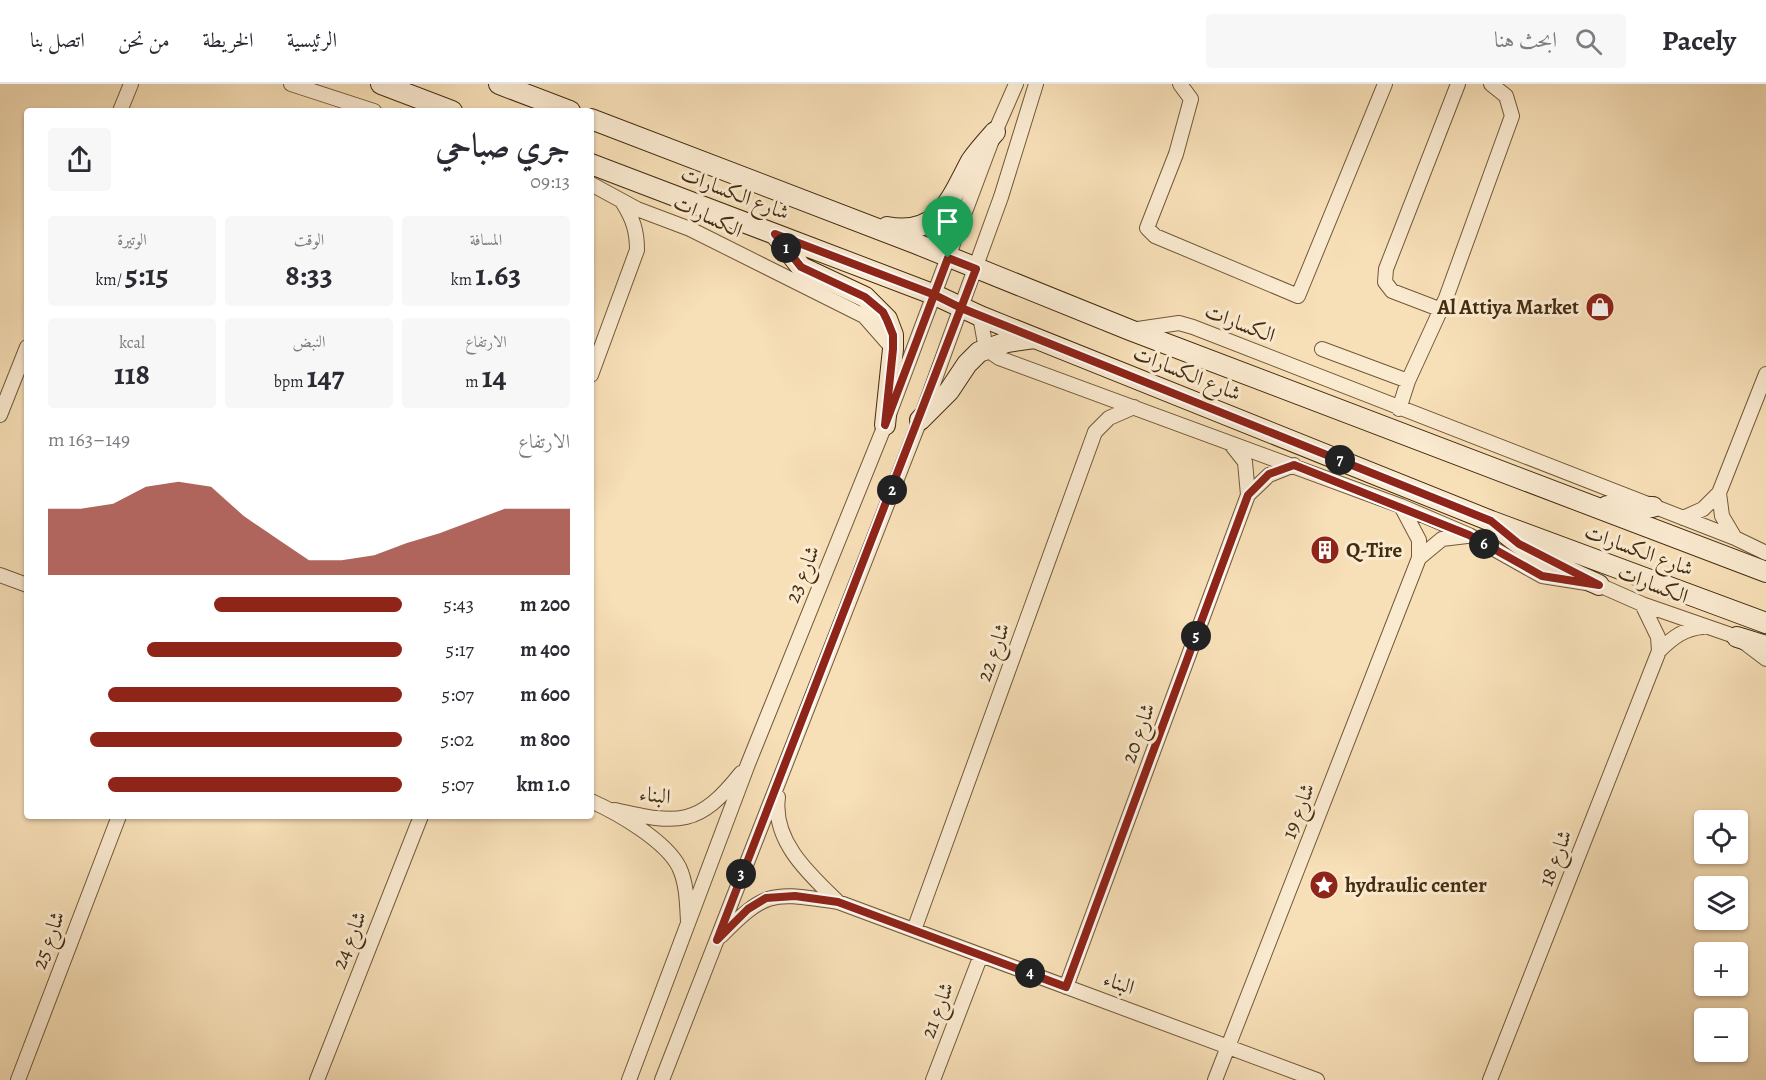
<!DOCTYPE html>
<html lang="ar">
<head>
<meta charset="utf-8">
<style>
	:root { --surface:#fff; --page:#f7f7f7; --text:#2b2b33; --muted:#7c7c81; --line:#e1e1e2; --accent:#8f2418 }
	body { margin:0; font-family:Alegreya,Amiri,serif; background:var(--page); color:var(--text); direction:rtl; height:100vh; display:flex; flex-direction:column; font-size:22px; white-space:nowrap }
	* { box-sizing:border-box; margin:0 }
	p { font-size:20px; color:var(--muted) }
	.icon { flex:none; width:33px; height:33px; fill:none; stroke:currentColor; stroke-width:2; stroke-linecap:round; stroke-linejoin:round }
	.map { position:relative; flex:1; overflow:hidden; direction:ltr }
	.details { position:absolute; left:24px; top:24px; width:570px; height:711px; display:flex; flex-direction:column; background:var(--surface); border-radius:6px; box-shadow:0 2px 4px #0004; direction:rtl }
	.details>* { flex:none }
	.fabs { position:absolute; left:1694px; top:726px; display:grid; gap:12px }
	.fabs a { display:grid; place-items:center; width:54px; height:54px; border-radius:6px; background:var(--surface); box-shadow:0 2px 4px #0004; font-size:30px }
	.pin { position:absolute; display:grid; place-items:center; width:51px; height:51px; color:#fff; margin:-62px -26px; border-radius:50% 50% 50% 0; rotate:-45deg; box-shadow:0 0 6px #0007 }
	.pin .icon { rotate:45deg }
	.km { position:absolute; width:30px; height:30px; margin:-15px; border-radius:50%; background:#222; color:#fff; font-size:16px; line-height:30px; text-align:center }
	.round { display:grid; place-items:center; flex:none; width:63px; height:63px; border-radius:6px; background:var(--page) }
	.summary { display:flex; align-items:center; justify-content:space-between; height:102px; padding:0 24px }
	h1 { font-size:33px; font-weight:700; line-height:45px }
	.figures { display:grid; grid-template-columns:repeat(3,1fr); gap:9px; height:102px; padding:6px 24px }
	.figures div { display:grid; align-content:center; border-radius:6px; background:var(--page); text-align:center }
	.figures b { font-size:30px; font-weight:700 }
	.figures small { font-size:16px; font-weight:400 }
	.figures p { font-size:16px }
	.chart { height:168px; padding:12px 24px }
	.chart p { display:flex; justify-content:space-between }
	.chart svg { width:100%; height:108px; margin-top:6px; fill:var(--accent); opacity:.7 }
	ul { padding:0 24px; list-style:none; font-size:20px }
	li { display:grid; grid-template-columns:96px 72px 1fr; align-items:center; height:45px }
	li i { height:15px; border-radius:8px; background:var(--accent) }
	header { display:flex; align-items:center; gap:36px; box-sizing:border-box; height:84px; padding:0 30px; background:var(--surface); border-bottom:2px solid var(--line) }
	header strong { font-size:28px }
	nav { display:flex; gap:33px; margin-inline-start:auto; font-size:21px }
	.search { width:420px; height:54px; background:var(--page); display:flex; align-items:center; gap:15px; box-sizing:border-box; padding:0 21px; border-radius:6px; color:var(--muted); font-size:22px }
	.map>svg:first-child { display:block }
	.lines { fill:none; stroke-linecap:round; stroke-linejoin:round }
	.street-casing { stroke:#705939; stroke-width:16 }
	.secondary-casing { stroke:#432c0f; stroke-width:22 }
	.street { stroke:#faead0; stroke-width:14 }
	.secondary { stroke:#faead0; stroke-width:20 }
	.route-casing { stroke:#fff; stroke-width:12 }
	.route { stroke:#8f2418; stroke-width:8 }
	.labels { text-anchor:middle; stroke-width:6; stroke-linejoin:round; paint-order:stroke }
	.street-label { font-size:21px; fill:#432c0f; stroke:#faead0 }
	.poi-label { font-size:21px; font-weight:bold; fill:#432c0f; stroke:#faead0; text-anchor:start }
</style>
</head>
<body>
<header>
<strong>Pacely</strong>
<div class="search"><svg class="icon" aria-label="search" viewBox="0 0 24 24"><circle cx="10" cy="10" r="6"/><path d="M15 15l6 6"/></svg>ابحث هنا</div>
<nav><a>الرئيسية</a><a>الخريطة</a><a>من نحن</a><a>اتصل بنا</a></nav>
</header>
<div class="map">
<svg width="1766" height="996" viewBox="0 0 1766 996">
	<rect width="100%" height="100%" fill="#f7dfb7"/>
	<filter id="stains"><feTurbulence type="fractalNoise" baseFrequency=".00333" numOctaves="4"/><feColorMatrix values="0 0 0 0 .2 0 0 0 0 .09 0 0 0 0 .02 0 0 0 .5 -.17"/></filter>
	<radialGradient id="worn" r=".72"><stop offset=".6" stop-color="#630" stop-opacity="0"/><stop offset="1" stop-color="#630" stop-opacity=".3"/></radialGradient>
	<g class="lines">
		<g class="street-casing">
			<path id="street" d="M291,0L374,27
				M1180,0L1191,15L1176,70L1147,144L1155,152L1298,212L1385,0
				M120,27L131,0
				M591,100L637,125L690,145L864,232L893,265
				M1439,225L1392,207L1385,198L1386,185L1458,0
				M980,232L986,265L999,274L1401,422L1469,451L1542,492L1599,501L1642,520L1737,553L1766,575
				M1131,246L1179,239L1193,243L1735,454L1766,469
				M1322,265L1408,297
				M591,291L637,166C637,147 633,135 623,119
				M1399,325L1408,297L1446,214L1512,32L1506,12L1491,0
				M0,331L27,263
				M1230,359L1245,378L1248,411
				M1719,409L1722,432L1735,454
				M1683,434L1703,425L1719,409L1766,290
				M1419,474L1442,455L1467,452
				M0,491L27,501
				M1659,567C1672,554 1685,544 1703,543
				M778,713C772,757 809,790 838,818
				M591,717C618,729 666,757 679,783C687,800 687,820 688,838
				M615,726C679,741 699,742 741,689
				M914,846L1095,348L1109,334L1134,323
				M721,852C768,804 774,809 838,818L1317,996
				M1066,903L1248,411L1269,391L1294,381
				M18,996L119,732
				M317,996L421,732
				M629,996L748,680L885,341L995,48L1016,0
				M662,996L920,336L1001,113L1036,0
				M933,996L981,871
				M1215,996L1419,474V456L1401,422
				M1490,996L1659,567L1658,553L1642,520"/>
		</g>
		<g class="secondary-casing">
			<path id="secondary" d="M381,0L452,27
				M499,0L570,27
				M591,35L917,160L1130,246L1766,488
				M591,80L935,211L980,232L1491,437L1766,539
				M887,143C939,153 951,114 971,77C978,67 987,57 995,48
				M775,150L801,183L865,213L887,235L893,251V265L885,341
				M920,336L949,307L967,280L979,268L1007,258L1034,254
				M1607,422L1653,423
				M1505,449C1532,472 1566,486 1599,501
				M1737,553L1766,562"/>
		</g>
		<use href="#street" class="street"/>
		<use href="#secondary" class="secondary"/>
	</g>
	<g class="lines">
		<g class="route-casing">
			<path id="route" d="M948,174L885,341L893,265V251L887,236L883,228L865,213L801,183L775,150L935,211L961,224L717,856L748,825L766,814L795,812L838,818L1066,903L1248,411L1269,390L1294,381L1469,451L1542,492L1599,501L1519,460L1491,437L961,224L976,185L948,174"/>
		</g>
		<use href="#route" class="route"/>
	</g>
	<defs>
		<g id="shop-disc" transform="scale(1.5)"><circle r="9.5" fill="#8f2418" stroke="#faead0"/><path d="M-5-2.5h2.3a2.7 3.5 0 0 1 5.4 0H5L5.5 6h-11ZM-1.5-2.5h3a1.5 2.3 0 0 0-3 0Z" fill="#fff"/></g>
		<g id="building-disc" transform="scale(1.5)"><circle r="9.5" fill="#8f2418" stroke="#faead0"/><path d="M-4-6H4V6H1V3H-1V6H-4ZM-2.5-4.3h1.7v1.8h-1.7ZM.8-4.3h1.7v1.8H.8ZM-2.5-1h1.7V.8h-1.7ZM.8-1h1.7V.8H.8Z" fill="#fff"/></g>
		<g id="sight-disc" transform="scale(1.5)"><circle r="9.5" fill="#8f2418" stroke="#faead0"/><path d="M0-6L1.8-2.2L6-1.7L2.9 1.2L3.7 5.4L0 3.3L-3.7 5.4L-2.9 1.2L-6-1.7L-1.8-2.2Z" fill="#fff"/></g>
	</defs>
	<g fill-rule="evenodd">
		<use href="#shop-disc" x="1600" y="223"/>
		<use href="#building-disc" x="1325" y="466"/>
		<use href="#sight-disc" x="1324" y="801"/>
	</g>
	<g class="labels">
		<g class="street-label">
			<text transform="translate(735 109) rotate(21)" y="7">شارع الكسارات</text>
			<text transform="translate(708 132) rotate(25)" y="7">الكسارات</text>
			<text transform="translate(1240 239) rotate(21)" y="7">الكسارات</text>
			<text transform="translate(1187 289) rotate(22)" y="7">شارع الكسارات</text>
			<text transform="translate(1639 466) rotate(20)" y="7">شارع الكسارات</text>
			<text transform="translate(802 490) rotate(-68)" y="7">شارع 23</text>
			<text transform="translate(1653 500) rotate(21)" y="7">الكسارات</text>
			<text transform="translate(993 568) rotate(-70)" y="7">شارع 22</text>
			<text transform="translate(1138 649) rotate(-70)" y="7">شارع 20</text>
			<text transform="translate(655 711) rotate(7)" y="7">البناء</text>
			<text transform="translate(1298 727) rotate(-69)" y="7">شارع 19</text>
			<text transform="translate(1555 774) rotate(-69)" y="7">شارع 18</text>
			<text transform="translate(48 856) rotate(-70)" y="7">شارع 25</text>
			<text transform="translate(349 856) rotate(-68)" y="7">شارع 24</text>
			<text transform="translate(1119 899) rotate(20)" y="7">البناء</text>
			<text transform="translate(937 926) rotate(-69)" y="7">شارع 21</text>
		</g>
		<g class="poi-label">
			<text x="1579" y="230" text-anchor="end">Al Attiya Market</text>
			<text x="1346" y="473">Q-Tire</text>
			<text x="1345" y="808">hydraulic center</text>
		</g>
	</g>
	<rect width="100%" height="100%" filter="url(#stains)"/>
	<rect width="100%" height="100%" fill="url(#worn)"/>
</svg>
<div class="fabs">
<a><svg class="icon" aria-label="locate" viewBox="0 0 24 24"><circle cx="12" cy="12" r="6"/><path d="M12 2v4M12 18v4M2 12h4M18 12h4"/></svg></a>
<a><svg class="icon" aria-label="layers" viewBox="0 0 24 24"><path d="M12 4l9 5-9 5-9-5zM3 14l9 5 9-5"/></svg></a>
<a>+</a>
<a>−</a>
</div>
<div class="pin" style="left:948px;top:174px;background:#1e9e55"><svg class="icon" aria-label="arrive" viewBox="0 0 24 24"><path d="M6 21V4h12l-3 4 3 4H6"/></svg></div>
<b class="km" style="left:786px;top:164px">1</b>
<b class="km" style="left:892px;top:406px">2</b>
<b class="km" style="left:741px;top:790px">3</b>
<b class="km" style="left:1030px;top:889px">4</b>
<b class="km" style="left:1196px;top:552px">5</b>
<b class="km" style="left:1484px;top:460px">6</b>
<b class="km" style="left:1340px;top:376px">7</b>
<section class="details">
<div class="summary"><div><h1>جري صباحي</h1><p>09:13</p></div><a class="round"><svg class="icon" aria-label="share" viewBox="0 0 24 24"><path d="M12 15V3M7 8l5-5 5 5M5 13v7h14v-7"/></svg></a></div>
<div class="figures">
<div><p>المسافة</p><b>1.63<small> km</small></b></div>
<div><p>الوقت</p><b>8:33</b></div>
<div><p>الوتيرة</p><b>5:15<small> /km</small></b></div>
</div>
<div class="figures">
<div><p>الارتفاع</p><b>14<small> m</small></b></div>
<div><p>النبض</p><b>147<small> bpm</small></b></div>
<div><p>kcal</p><b>118</b></div>
</div>
<div class="chart"><p><span>الارتفاع</span>149–163 m</p>
<svg viewBox="0 0 160 44" preserveAspectRatio="none"><path d="M0 44V17L10 17L20 15L30 8L40 6L50 8L60 20L70 29L80 38L90 38L100 36L110 31L120 27L130 22L140 17L150 17L160 17V44z"/></svg>
</div>
<ul>
<li><b>200 m</b>5:43<i style="width:53%"></i></li>
<li><b>400 m</b>5:17<i style="width:72%"></i></li>
<li><b>600 m</b>5:07<i style="width:83%"></i></li>
<li><b>800 m</b>5:02<i style="width:88%"></i></li>
<li><b>1.0 km</b>5:07<i style="width:83%"></i></li>
</ul>
</section>
</div>
</body>
</html>
